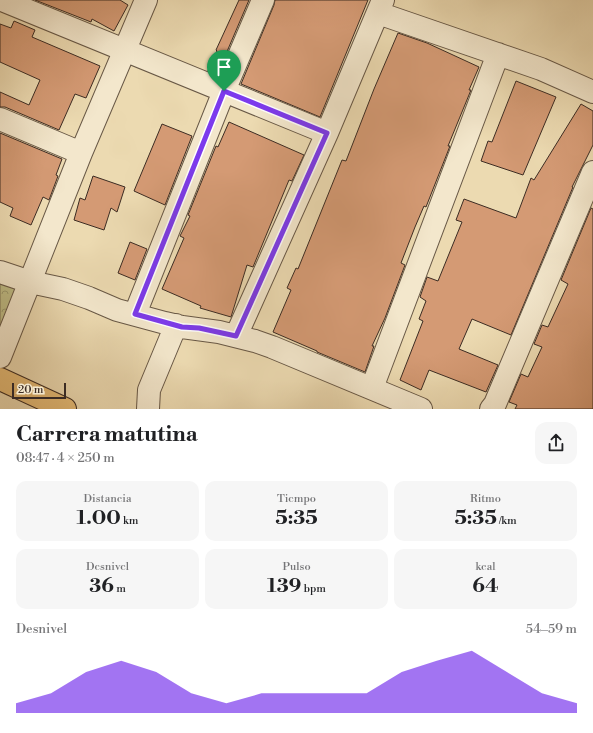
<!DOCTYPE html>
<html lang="es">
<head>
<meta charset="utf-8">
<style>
	:root { --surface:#fff; --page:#f6f6f6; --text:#202124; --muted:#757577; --accent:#7c3aed }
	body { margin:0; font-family:"Libre Bodoni",serif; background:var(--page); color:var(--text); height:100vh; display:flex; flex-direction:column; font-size:15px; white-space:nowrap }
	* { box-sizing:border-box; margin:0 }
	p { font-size:13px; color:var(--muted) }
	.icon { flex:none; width:22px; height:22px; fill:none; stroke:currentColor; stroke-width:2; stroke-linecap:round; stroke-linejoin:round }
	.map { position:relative; height:409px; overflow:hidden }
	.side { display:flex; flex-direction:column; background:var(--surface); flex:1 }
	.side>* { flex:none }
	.scale { position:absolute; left:12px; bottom:10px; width:54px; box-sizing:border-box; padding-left:4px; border:2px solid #3c2c23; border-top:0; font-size:11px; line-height:14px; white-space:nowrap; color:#3c2c23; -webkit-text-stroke:3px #f3e7cc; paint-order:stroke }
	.pin { position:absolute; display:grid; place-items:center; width:34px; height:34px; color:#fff; margin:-41px -17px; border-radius:50% 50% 50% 0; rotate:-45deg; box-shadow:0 0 4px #0007 }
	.pin .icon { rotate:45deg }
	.round { display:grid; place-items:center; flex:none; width:42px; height:42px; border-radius:12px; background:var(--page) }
	.summary { display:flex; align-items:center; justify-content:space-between; height:68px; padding:0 16px }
	h1 { font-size:22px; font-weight:800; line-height:30px }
	.stats { display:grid; grid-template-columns:repeat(3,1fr); gap:6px; height:68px; padding:4px 16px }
	.stats div { display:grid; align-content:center; border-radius:10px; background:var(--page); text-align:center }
	.stats b { font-size:20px; font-weight:800 }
	.stats small { font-size:11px; font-weight:400 }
	.stats p { font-size:11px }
	.chart { height:112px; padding:8px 16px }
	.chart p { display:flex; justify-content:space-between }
	.chart svg { width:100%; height:72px; margin-top:4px; fill:var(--accent); opacity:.7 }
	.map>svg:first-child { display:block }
	.forest { fill:url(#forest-crowns); stroke:#7e7455 }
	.building { fill:#d49a74; stroke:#3c2c23 }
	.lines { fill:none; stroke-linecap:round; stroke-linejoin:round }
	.minor-casing { stroke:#685846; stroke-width:24 }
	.major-casing { stroke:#3c2c23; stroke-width:24 }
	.minor { stroke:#f3e7cc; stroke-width:22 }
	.major { stroke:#e6bd78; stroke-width:22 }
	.route-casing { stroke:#fff; stroke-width:8 }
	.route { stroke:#7c3aed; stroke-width:5 }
</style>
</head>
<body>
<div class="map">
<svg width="593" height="409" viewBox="0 0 593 409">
	<defs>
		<pattern id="forest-crowns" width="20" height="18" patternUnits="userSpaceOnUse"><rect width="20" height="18" fill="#bfbd87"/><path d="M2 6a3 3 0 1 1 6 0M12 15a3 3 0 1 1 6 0" fill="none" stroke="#9c9a6e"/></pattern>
	</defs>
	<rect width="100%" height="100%" fill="#ecdab1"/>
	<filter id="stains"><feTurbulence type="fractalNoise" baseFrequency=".005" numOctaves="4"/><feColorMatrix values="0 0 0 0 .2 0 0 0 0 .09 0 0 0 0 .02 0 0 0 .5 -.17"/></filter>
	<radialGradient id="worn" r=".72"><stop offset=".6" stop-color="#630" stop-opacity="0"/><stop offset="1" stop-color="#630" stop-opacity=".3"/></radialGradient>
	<path class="forest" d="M0,281L17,287L0,333Z"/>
	<path class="building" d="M35,0H120L128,5L114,31L92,19L91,22Z
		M239,0H249L217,75L208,71L217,51L216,50Z
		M275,0H368L320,117L241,84L274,5Z
		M14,21L35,30L32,37L100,66L86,98L75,94L59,130L5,107H0V92L29,105L40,80L0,62V24L11,28Z
		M398,33L427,43L479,67L469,90H471L448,146H450L426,207L424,206L415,227L401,263L405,265L385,318L372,346H374L365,372L317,352V351L273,332L291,290L287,288L296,268L298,269L342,160L346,161L374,89Z
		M516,81L556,97L523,175L481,161L488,141L492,142Z
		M581,104L593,111V145L572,187H573L511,335L472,319L459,349L498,365L486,392L429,370L421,390L400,380L423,321L419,319L426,301L420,297L427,277L438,281L462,222L456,220L464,199L516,218L531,178L534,180Z
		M229,122L304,155L292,181L289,180L253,267L247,265L231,317L200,308L201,306L162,289L184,238L180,236L190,216L188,215L216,146L218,147Z
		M162,124L192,136L165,205L134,191Z
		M0,133L62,159L56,175L58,176L49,200L43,197L31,225L10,216L13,208L0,202Z
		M93,176L125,187L117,212L111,208L104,230L74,220L80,198L85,200Z
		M591,208L593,209V409H515L517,405L509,402L521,374L528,377L542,347L534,344L542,325L548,327L568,284L561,280Z
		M130,242L147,249L135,280L118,273Z"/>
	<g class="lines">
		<g class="minor-casing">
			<path id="minor" d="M2,0L327,133
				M378,13L541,69L593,92
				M0,119L81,153
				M0,272L30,282L63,289L89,298L117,310L165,323L182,327L219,332L255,341L272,347L421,409
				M135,314L224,91L263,0
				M236,336L327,133L383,0
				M0,357L81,153L146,0
				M372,388L498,54
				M148,409L149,390L176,325
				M491,409L495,404L593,172"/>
		</g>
		<g class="major-casing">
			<path id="major" d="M0,379L65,409"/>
		</g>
		<use href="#minor" class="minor"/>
		<use href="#major" class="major"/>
	</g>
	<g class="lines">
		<g class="route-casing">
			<path id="route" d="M224,91L327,133L236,336L199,328L182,327L135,314Z"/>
		</g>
		<use href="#route" class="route"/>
	</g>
	<rect width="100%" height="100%" filter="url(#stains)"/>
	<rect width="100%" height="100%" fill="url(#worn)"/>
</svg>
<div class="scale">20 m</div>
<div class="pin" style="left:224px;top:91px;background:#1e9e55"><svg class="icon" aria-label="arrive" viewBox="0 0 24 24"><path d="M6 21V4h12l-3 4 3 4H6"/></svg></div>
</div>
<section class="side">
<div class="summary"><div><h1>Carrera matutina</h1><p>08:47 · 4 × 250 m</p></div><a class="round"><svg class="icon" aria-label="share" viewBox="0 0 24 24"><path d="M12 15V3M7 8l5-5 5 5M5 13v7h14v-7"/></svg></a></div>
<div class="stats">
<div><p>Distancia</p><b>1.00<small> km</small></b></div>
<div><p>Tiempo</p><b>5:35</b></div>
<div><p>Ritmo</p><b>5:35<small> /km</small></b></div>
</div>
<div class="stats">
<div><p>Desnivel</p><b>36<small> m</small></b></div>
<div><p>Pulso</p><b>139<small> bpm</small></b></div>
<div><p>kcal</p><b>64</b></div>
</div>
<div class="chart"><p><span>Desnivel</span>54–59 m</p>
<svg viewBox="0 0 160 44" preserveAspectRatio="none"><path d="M0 44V38L10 32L20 19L30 12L40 19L50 32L60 38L70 32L80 32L90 32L100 32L110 19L120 12L130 6L140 19L150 32L160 38V44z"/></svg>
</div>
</section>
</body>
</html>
